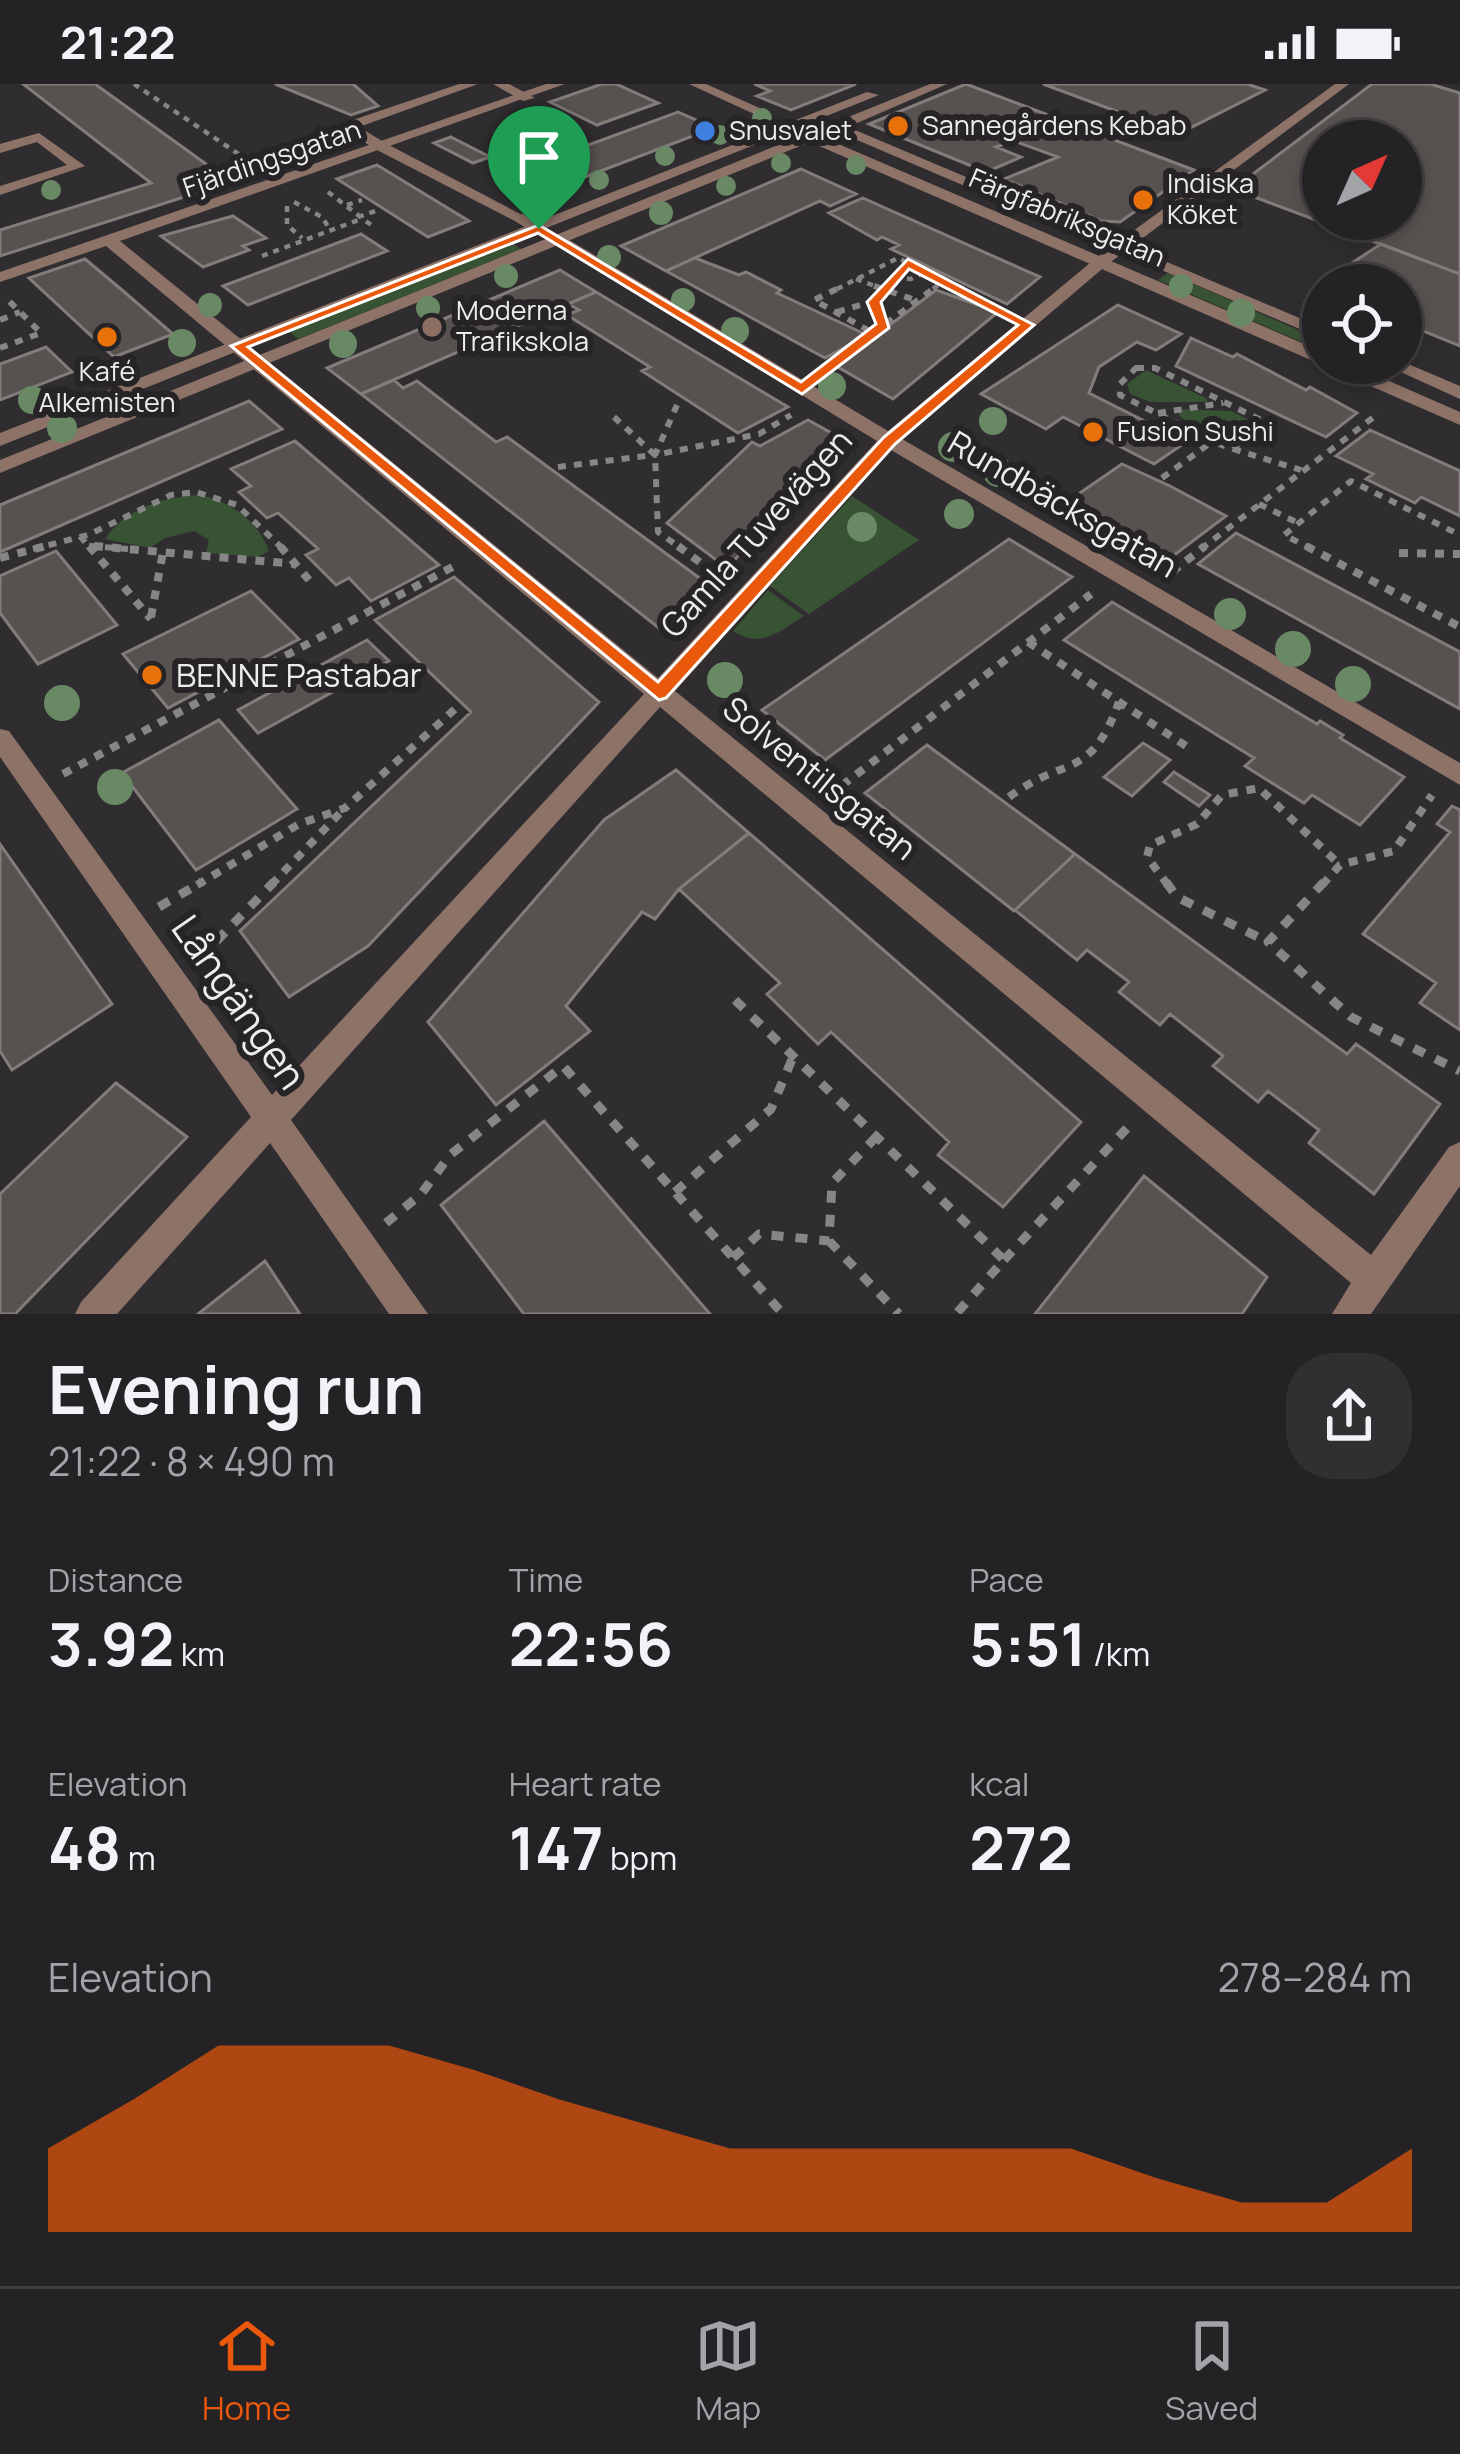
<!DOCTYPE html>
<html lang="en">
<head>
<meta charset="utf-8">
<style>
	:root { --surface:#242225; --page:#302f32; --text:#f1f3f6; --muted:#a3a4a7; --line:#413f42; --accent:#ea580c }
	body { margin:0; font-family:Manrope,sans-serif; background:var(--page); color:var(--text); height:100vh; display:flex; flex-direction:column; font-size:45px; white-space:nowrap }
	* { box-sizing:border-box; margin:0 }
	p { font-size:39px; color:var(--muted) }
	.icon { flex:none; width:66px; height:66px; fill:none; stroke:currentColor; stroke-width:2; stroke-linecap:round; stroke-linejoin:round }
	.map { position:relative; height:1230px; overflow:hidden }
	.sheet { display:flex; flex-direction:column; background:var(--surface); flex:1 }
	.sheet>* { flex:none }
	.needle { width:78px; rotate:45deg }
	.buttons { position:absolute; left:1302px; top:36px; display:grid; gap:24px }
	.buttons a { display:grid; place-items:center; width:120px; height:120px; border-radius:50%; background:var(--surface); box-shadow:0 6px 18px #0003,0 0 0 3px var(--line); font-size:60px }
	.pin { position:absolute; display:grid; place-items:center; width:102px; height:102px; color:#fff; margin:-123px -51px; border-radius:50% 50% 50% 0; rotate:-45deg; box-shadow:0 0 12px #0007 }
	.pin .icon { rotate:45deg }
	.round { display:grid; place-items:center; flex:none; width:126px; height:126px; border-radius:48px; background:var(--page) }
	.overview { display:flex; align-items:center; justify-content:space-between; height:204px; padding:0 48px }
	h1 { font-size:66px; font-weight:700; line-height:90px }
	.stats { display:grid; grid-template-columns:repeat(3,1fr); gap:18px; height:204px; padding:12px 48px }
	.stats div { display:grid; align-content:center }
	.stats b { font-size:60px; font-weight:700 }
	.stats small { font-size:33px; font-weight:400 }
	.stats p { font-size:33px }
	.chart { height:336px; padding:24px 48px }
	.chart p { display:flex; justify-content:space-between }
	.chart svg { width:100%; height:216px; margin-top:12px; fill:var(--accent); opacity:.7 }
	.status { display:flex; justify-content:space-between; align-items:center; height:84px; padding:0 60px; background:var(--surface); direction:ltr }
	.status svg { height:33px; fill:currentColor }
	.tabs { display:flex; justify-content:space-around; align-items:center; height:168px; border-top:3px solid var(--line); background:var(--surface); font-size:33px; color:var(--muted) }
	.tabs a { display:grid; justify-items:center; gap:6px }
	.tabs .active { color:var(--accent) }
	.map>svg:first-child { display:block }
	.green { fill:#385333 }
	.building { fill:#57524f; stroke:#827c7a; stroke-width:3; fill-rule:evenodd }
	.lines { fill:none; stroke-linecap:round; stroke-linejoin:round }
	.path-far3 { stroke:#878588; stroke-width:4.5; stroke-dasharray:6 6; stroke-linecap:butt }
	.path-far2 { stroke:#878588; stroke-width:6; stroke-dasharray:8 8; stroke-linecap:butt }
	.path-far1 { stroke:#878588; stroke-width:8; stroke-dasharray:9 9; stroke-linecap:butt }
	.path { stroke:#878588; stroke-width:9; stroke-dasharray:12 12; stroke-linecap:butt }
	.service { fill:#8d7267; fill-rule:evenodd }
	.pedestrian { fill:#8d7267; fill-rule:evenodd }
	.minor { fill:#8d7267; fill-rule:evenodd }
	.tertiary { fill:#8d7267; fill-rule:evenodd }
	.tree { fill:#698965 }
	.route { fill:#ea580c; stroke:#fff; stroke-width:3; fill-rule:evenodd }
	.food-dot { fill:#e8710a; stroke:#262427; stroke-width:4.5 }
	.shop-dot { fill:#3f7fe0; stroke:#262427; stroke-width:4.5 }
	.education-dot { fill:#8d6e63; stroke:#262427; stroke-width:4.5 }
	.labels { text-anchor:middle; stroke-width:12; stroke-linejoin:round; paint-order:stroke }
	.far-poi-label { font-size:27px; fill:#eeecee; stroke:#262427; text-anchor:start }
	.far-street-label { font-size:27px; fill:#eeecee; stroke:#262427 }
	.street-label { font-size:33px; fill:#eeecee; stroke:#262427 }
	.poi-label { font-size:33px; fill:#eeecee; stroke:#262427; text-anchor:start }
	.near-street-label { font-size:39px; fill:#eeecee; stroke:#262427 }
</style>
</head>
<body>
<div class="status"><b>21:22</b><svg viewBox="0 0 49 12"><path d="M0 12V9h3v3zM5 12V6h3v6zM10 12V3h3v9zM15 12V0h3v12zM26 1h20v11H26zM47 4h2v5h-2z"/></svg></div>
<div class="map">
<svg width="1460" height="1230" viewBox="0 0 1460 1230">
	<rect width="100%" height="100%" fill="#302d31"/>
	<path class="green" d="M513,160L521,165L298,255L289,247Z
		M1168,189L1323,257V267L1158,196Z
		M1146,286L1206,314L1208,318H1150L1130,310L1127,300Z
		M1181,325L1231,327L1253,338L1233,355L1181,334L1177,327Z
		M199,411C229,416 259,438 269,467L258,473L206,469L209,456L194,447L165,454L150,464L105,455C125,424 165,413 199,411Z
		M852,412L919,456L809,530L770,502Z
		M768,506L804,532C778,548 761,565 733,547Z"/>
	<path class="building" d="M23,0H95L231,98L0,172V146L151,99Z
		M275,0H353L378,22L351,31Z
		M602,0H616L658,19L597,41L550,18Z
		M754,0H856L791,26L757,12L770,7Z
		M966,0L1194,86L1120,138L1101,137L1004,95L1058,73L1014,57L996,63L1021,73L986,88L869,40Z
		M1043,0H1247L1265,6L1178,50Z
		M1372,0H1430L1460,9V190L1233,105ZM1323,57H1401V135H1323Z
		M678,28L714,44L535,112L501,93Z
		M541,49L555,57L513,71L499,64Z
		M451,53L490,73L473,79L434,59Z
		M377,81L469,137L428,153L337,95Z
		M801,85L856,110L830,122L820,117L666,187L621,162Z
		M863,114L883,123L1040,193L1007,220L891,165L899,161L882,153L877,156L829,129Z
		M233,132L266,154L243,162L249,166L203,183L161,152Z
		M361,150L387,167L248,221L223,202Z
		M1381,160L1460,190V262L1401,238V201H1355L1332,192Z
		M695,174L739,191L746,188L781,206L777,209L867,251L825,274L666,187Z
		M85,175L122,206L173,250L114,273L29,194Z
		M560,186L596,208L361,310L327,284Z
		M936,206L998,228L893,315L836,282Z
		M596,208L696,268L788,323L738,349L642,287L650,283L567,231L579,226L569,220Z
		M1118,221L1181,250L1156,266L1137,258L1099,283L1089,309L1186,358L1154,380L1063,333L1046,345L981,310Z
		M1191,254L1233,273L1237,270L1306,306L1310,303L1357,329L1326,353L1176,282Z
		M46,263L72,288L0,316V280Z
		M394,296L403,304L417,297L496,358L507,353L709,501L664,548L361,310Z
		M249,317L282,345L0,468V421Z
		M808,336L846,357L727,484L667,439L752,358L760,362Z
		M1370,346L1460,387V432L1421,413L1415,419L1366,395L1373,390L1336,372Z
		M295,357L439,481L371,517L349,494L336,501L306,471L318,465L278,429L267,434L239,408L251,402L231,385Z
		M1122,380L1170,402L1226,432L1173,472L1071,415Z
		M1236,449L1460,568V625L1198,480Z
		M1009,455L1072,493L825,676L762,626Z
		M56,467L117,541L38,580L0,529V492Z
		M454,493L599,618L368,862L289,913L240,847L471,628L375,536Z
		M251,507L299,555L168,624L123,570Z
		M1112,518L1317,640L1320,637L1343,651L1340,654L1404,693L1360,741L1312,711L1304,719L1245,682L1254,674L1064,556Z
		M367,556L389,577L258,649L238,626Z
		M219,636L297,725L196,786L122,689Z
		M1143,659L1170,676L1132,712L1104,693Z
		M927,661L1075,770L1014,827L865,709Z
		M676,686L749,749L679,805L655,835L642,828L566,922L590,947L496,1021L428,938L604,736Z
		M1174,688L1210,711L1199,722L1164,698Z
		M1452,722L1460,726V946L1420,919L1436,899L1363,850L1450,748L1437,740Z
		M749,749L1081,1038L1003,1123L938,1071L949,1058L831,948L818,960L767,910L780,899L679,805Z
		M0,760L112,920L12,986L0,967Z
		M1075,770L1347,970L1356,960L1440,1020L1374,1110L1309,1059L1319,1046L1268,1007L1258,1018L1213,982L1223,972L1170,930L1160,941L1119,908L1129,898L1087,866L1077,876L1015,826Z
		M116,999L187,1053L15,1230H0V1110Z
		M544,1037L710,1230H524L441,1121Z
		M1144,1092L1267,1193L1242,1230H1035Z
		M265,1177L300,1230H198Z"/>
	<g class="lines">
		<path class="path-far3" d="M134,0L252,79
			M328,108L375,144
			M294,118L322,133L329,144
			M347,121L362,116
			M287,122V141L302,154
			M358,133L378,126
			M262,172L361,135
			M895,194L911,195L924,188
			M856,195L883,205
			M837,205L898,174L962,205
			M885,205L908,179
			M933,205L944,196"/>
		<path class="path-far2" d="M874,202L915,216
			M956,202L965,206L962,211L996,226
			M874,217L888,202
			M837,228L874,217L884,240
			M0,236L20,228
			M873,249L937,202
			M0,264L41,249L9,217
			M1136,284H1155L1265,338L1233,365L1219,360L1120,311V300Z
			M826,285L873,249L814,216L843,202
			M677,321L655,371L759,350L791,331
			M1158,329L1223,319
			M614,333L655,371L658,448L682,465
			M1233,365L1301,386
			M558,383L653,371
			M1162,394L1213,357
			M1259,420L1298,439
			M80,452L91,465
			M89,462L128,465
			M33,465L88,451L171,411L196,408L237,421L283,465
			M1201,465L1379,329
			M1312,465L1284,451L1351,397L1460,451"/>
		<path class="path-far1" d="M89,462L151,535
			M94,462L295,480
			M280,462L309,496
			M678,462L721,494
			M1306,462L1460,543
			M1399,469L1460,470
			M0,474L46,462
			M1172,488L1205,462
			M151,533L163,468
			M1028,558L1189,664
			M63,690L458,480
			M1009,713C1066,671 1090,697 1119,618
			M848,724L857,717L840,703L1091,510
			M197,801L299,740L345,724L455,625
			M271,801L344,725
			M1168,801L1147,773L1150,761L1197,740L1222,711L1259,704L1340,781
			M1322,801L1340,781L1394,767L1432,711"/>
		<path class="path" d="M1166,798L1177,813L1268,858
			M1324,798L1268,858L1351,933L1460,987
			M159,823L202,798
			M200,874L274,798
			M735,916L1004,1176L956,1230
			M675,1108L771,1025L793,973
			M386,1139L421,1110L450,1071L563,982L783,1230
			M829,1157L899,1230
			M733,1174L759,1150L829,1157L832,1099L876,1053
			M1004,1176L1128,1043"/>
		<path class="service" d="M459,0H478L359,43L387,60V66H377L346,47L347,38Z
			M493,0H509L535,14L523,17Z
			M689,0H706L766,27L754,30Z
			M513,130H523L568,157L554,160L513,136Z"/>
		<path class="pedestrian" d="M377,60H387L526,133L513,136L377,66Z"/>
		<path class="minor" d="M546,0H565L120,157L658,594L877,357L554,160V154H566L888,347L1096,174L1335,0H1349L1108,180L902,355L1460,679V701L891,366L675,607L1371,1171L1449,1063L1460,1058V1102L1371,1230H1332L1351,1199L660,623L291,1036L428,1230H389L270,1059L117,1230H75L81,1218L251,1033L0,673V645L9,647L272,1011L644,610L106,162L0,198V188Z
			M39,49L85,82L0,111V102L67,81L37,58L0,69V60Z"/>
		<path class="tertiary" d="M930,0H947L848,43L1323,244V255L836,47L822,53L1323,268V279H1348L1460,328V341L810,58L0,389V376L825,42L823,36L836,38Z
			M867,8L879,11L0,362V349Z
			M1401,277L1460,302V315L1381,279Z"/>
	</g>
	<g class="tree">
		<circle cx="762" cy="34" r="10"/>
		<circle cx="720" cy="51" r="10"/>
		<circle cx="665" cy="72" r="10"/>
		<circle cx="781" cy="79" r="10"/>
		<circle cx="856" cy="81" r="10"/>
		<circle cx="599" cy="96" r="10"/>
		<circle cx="726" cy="102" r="10"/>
		<circle cx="51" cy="106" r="10"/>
		<circle cx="539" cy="120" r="12"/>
		<circle cx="661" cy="129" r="12"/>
		<circle cx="609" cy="173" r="12"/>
		<circle cx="506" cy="192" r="12"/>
		<circle cx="1181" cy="202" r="12"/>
		<circle cx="683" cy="216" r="12"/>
		<circle cx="210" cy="221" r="12"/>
		<circle cx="428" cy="224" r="12"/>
		<circle cx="1241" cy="229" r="14"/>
		<circle cx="735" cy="247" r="14"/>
		<circle cx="182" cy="259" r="14"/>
		<circle cx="343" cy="260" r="14"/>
		<circle cx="832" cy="302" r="14"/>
		<circle cx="32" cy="316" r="14"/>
		<circle cx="993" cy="337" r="14"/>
		<circle cx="62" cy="344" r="15"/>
		<circle cx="953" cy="363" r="15"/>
		<circle cx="998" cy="388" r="15"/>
		<circle cx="959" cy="430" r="15"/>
		<circle cx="862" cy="443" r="15"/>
		<circle cx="1230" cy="530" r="16"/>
		<circle cx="1293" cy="565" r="18"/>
		<circle cx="725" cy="596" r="18"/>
		<circle cx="1353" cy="600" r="18"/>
		<circle cx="62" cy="619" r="18"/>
		<circle cx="115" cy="703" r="18"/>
	</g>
	<path class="route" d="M539,141L801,298L876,240L867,218L908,175L1034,241L895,360L666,614L659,616L231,262ZM538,149L802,310L889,244L881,218L909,185L1018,241L884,353L658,598L248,263Z"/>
	<g class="food-dot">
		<circle cx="898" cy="42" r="12"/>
		<circle cx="1143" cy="116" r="12"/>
		<circle cx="107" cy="253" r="12"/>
		<circle cx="1093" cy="348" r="12"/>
		<circle cx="152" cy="591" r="12"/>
	</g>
	<circle class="shop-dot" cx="705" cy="47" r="12"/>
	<circle class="education-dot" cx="432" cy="243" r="12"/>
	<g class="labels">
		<g class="far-poi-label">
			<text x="922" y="51">Sannegårdens Kebab</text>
			<text x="729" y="56">Snusvalet</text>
			<text x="1167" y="109">Indiska<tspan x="1167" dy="31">Köket</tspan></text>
			<text x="456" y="236">Moderna<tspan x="456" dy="31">Trafikskola</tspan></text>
			<text x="107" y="297" text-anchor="middle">Kafé<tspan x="107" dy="31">Alkemisten</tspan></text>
			<text x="1117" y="357">Fusion Sushi</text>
		</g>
		<g class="far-street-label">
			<text transform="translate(272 75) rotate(-19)" y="9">Fjärdingsgatan</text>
			<text transform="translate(1067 134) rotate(23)" y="9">Färgfabriksgatan</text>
		</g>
		<g class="street-label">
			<text transform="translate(1063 420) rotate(30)" y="12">Rundbäcksgatan</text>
			<text transform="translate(756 449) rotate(-48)" y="12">Gamla Tuvevägen</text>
			<text transform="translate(820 694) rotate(39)" y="12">Solventilsgatan</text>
		</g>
		<g class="poi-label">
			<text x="176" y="603">BENNE Pastabar</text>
		</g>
		<g class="near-street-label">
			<text transform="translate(239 918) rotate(55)" y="14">Långängen</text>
		</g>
	</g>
</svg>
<div class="buttons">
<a><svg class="needle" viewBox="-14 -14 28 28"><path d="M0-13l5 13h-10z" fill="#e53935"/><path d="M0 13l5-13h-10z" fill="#a3a4a7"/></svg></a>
<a><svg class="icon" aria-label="locate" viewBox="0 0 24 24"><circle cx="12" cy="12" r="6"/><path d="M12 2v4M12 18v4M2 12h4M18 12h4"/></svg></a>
</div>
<div class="pin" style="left:539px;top:145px;background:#1e9e55"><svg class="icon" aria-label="arrive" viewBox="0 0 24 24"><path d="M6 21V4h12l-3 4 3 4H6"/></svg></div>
</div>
<section class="sheet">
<div class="overview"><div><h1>Evening run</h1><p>21:22 · 8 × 490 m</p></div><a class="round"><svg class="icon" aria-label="share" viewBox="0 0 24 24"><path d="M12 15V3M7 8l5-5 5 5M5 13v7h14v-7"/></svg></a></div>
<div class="stats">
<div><p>Distance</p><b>3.92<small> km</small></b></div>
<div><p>Time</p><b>22:56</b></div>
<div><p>Pace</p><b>5:51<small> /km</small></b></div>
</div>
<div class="stats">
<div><p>Elevation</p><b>48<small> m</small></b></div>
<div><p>Heart rate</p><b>147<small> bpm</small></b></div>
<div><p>kcal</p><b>272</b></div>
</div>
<div class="chart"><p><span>Elevation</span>278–284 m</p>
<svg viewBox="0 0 160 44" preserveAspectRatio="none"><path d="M0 44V27L10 17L20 6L30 6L40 6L50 11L60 17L70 22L80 27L90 27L100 27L110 27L120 27L130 33L140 38L150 38L160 27V44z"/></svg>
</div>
</section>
<nav class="tabs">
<a class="active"><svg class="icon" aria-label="home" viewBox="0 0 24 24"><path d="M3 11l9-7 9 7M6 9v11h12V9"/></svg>Home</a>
<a><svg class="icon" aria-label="map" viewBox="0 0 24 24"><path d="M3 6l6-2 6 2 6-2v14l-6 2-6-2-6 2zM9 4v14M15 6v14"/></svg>Map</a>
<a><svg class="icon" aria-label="saved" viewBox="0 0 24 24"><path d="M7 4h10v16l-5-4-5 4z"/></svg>Saved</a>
</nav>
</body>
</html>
